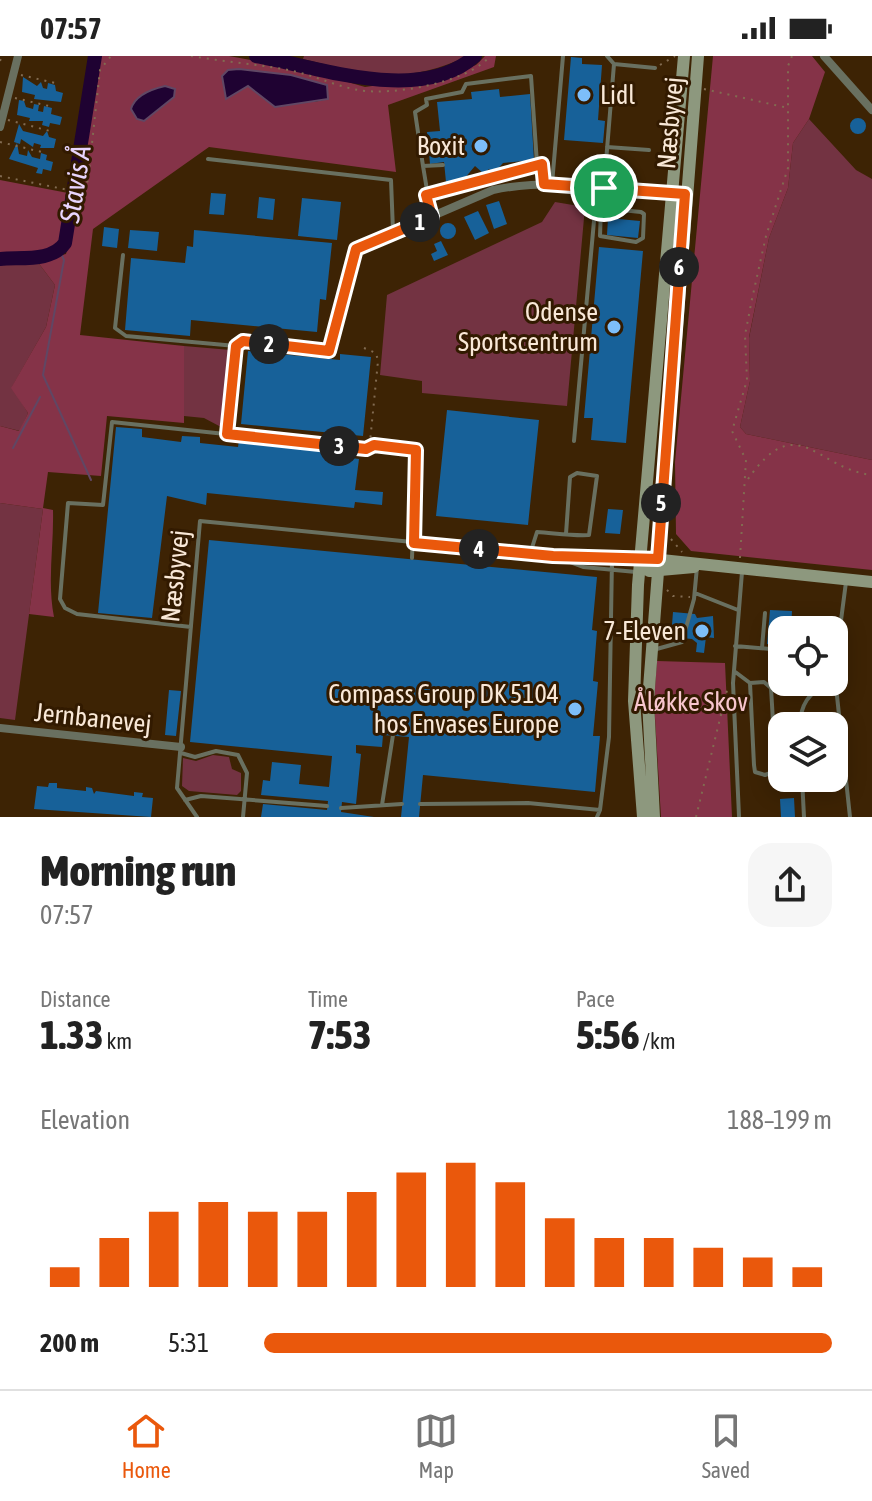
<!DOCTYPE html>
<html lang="en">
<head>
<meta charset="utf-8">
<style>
	:root { --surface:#fff; --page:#f6f6f6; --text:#222; --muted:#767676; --line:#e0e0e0; --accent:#ea580c }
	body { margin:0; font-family:"Asap Condensed",sans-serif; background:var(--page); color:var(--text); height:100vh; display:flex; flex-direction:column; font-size:30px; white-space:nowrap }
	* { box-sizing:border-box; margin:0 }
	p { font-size:26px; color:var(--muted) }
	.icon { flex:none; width:44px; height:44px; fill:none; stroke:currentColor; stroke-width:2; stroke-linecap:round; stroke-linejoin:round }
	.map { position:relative; height:761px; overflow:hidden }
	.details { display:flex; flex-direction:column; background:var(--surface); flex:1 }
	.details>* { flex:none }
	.tools { position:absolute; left:768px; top:560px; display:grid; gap:16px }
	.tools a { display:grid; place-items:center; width:80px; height:80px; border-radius:16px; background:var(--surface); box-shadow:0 4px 20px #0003; font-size:40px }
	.pin { position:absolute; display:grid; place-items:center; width:68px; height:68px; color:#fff; margin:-34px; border:4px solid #fff; border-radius:50%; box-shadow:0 2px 8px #0007 }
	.km { position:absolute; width:40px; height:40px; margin:-20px; border-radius:50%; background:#222; color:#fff; font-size:22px; line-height:40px; text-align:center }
	.round { display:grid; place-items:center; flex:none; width:84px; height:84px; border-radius:24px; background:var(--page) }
	.summary { display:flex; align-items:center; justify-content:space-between; height:136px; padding:0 40px }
	h1 { font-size:44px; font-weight:800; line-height:60px }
	.stats { display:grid; grid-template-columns:repeat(3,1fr); gap:12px; height:136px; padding:8px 40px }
	.stats div { display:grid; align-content:center }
	.stats b { font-size:40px; font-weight:800 }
	.stats small { font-size:22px; font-weight:400 }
	.stats p { font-size:22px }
	.chart { height:224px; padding:16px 40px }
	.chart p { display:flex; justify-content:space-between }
	.chart svg { width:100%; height:144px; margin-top:8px; stroke:var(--accent); stroke-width:6 }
	ul { padding:0 40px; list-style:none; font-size:26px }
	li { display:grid; grid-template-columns:128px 96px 1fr; align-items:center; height:60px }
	li i { height:20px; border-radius:10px; background:var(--accent) }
	.status { display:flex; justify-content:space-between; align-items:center; height:56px; padding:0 40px; background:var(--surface); direction:ltr }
	.status svg { height:22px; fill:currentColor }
	.tab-bar { display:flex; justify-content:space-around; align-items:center; height:112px; border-top:2px solid var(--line); background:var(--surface); font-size:22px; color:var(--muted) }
	.tab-bar a { display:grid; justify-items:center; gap:4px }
	.tab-bar .selected { color:var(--accent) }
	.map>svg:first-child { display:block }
	.green { fill:#733342 }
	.forest { fill:#853348; fill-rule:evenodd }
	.water { fill:#1f0232; stroke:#604764; stroke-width:2 }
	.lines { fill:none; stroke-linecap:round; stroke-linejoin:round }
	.stream { stroke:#604764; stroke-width:2 }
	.river { stroke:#1f0232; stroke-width:14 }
	.building { fill:#176199 }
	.path { stroke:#826b51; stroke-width:2; stroke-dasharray:2 6; stroke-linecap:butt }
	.lane { stroke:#697060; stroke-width:4 }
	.street { stroke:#697060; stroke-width:8 }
	.secondary { stroke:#8d987e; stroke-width:12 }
	.route-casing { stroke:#fff; stroke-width:16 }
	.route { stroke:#ea580c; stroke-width:10 }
	.poi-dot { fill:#7dbef9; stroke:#321a00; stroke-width:3 }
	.labels { text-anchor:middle; stroke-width:6; stroke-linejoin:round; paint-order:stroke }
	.poi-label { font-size:26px; fill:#f9e8d7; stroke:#321a00; text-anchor:end }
	.street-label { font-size:26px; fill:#f9e8d7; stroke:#321a00 }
	.park-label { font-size:26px; fill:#f8c6ce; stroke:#321a00 }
	.water-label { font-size:28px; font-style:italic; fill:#e8d5fd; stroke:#321a00 }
</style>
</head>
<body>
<div class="status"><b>07:57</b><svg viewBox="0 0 49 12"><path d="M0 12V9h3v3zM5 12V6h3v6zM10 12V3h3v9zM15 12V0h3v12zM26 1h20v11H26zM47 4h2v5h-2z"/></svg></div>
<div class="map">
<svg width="872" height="761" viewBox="0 0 872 761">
	<rect width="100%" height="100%" fill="#3d2304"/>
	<path class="green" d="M304,0H467C407,30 364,18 303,3Z
		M809,63L856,114L872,123V404L746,378L740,371L750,325L749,282L769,182L788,132L793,87Z
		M555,146L585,151L567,350L422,337V325L380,319L387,239L542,166Z
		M37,205L55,229L46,271L12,331L28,357L20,375L0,370V208Z
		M184,290L231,294L221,371L204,362L184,360Z
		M0,447L43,453L15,664L0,662Z
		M213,699L229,701L232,713L241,717V735L237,739L189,735L182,730L183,702L196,705Z"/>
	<path class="forest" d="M100,0H229L306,14L365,31L444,20L476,9L485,0H496L494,11L388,49L396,116L209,91L93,173L80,279L184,290V367L107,360L101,420L48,416L43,452L53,454C54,489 47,526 54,561L29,558L43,453L0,447V370L19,375L28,357L11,332L46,271L55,229L37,205L66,198L77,152L92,24ZM239,13L291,19L327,29L328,43L314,46L249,30L225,39L224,17Z
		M713,0H812L825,16L809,63L793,87L788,132L769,182L749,281L750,325L740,371L746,378L872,404V514L691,495L676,478L675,406Z
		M0,124L68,137L63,181L54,194L0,197Z
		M657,605L725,607L732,761H661L654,645Z"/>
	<path class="water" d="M239,13L291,19L327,29L328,43L275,51L248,30L226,43L222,20L228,14Z
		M165,30L175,33L174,41L144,65L137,63L131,53C135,39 152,33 165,30Z"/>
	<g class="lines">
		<path class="stream" d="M60,195L64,204L43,319L91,424
			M13,392L40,341"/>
		<path class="river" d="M256,0C319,11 420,49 475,0
			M0,203C22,201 52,206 65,187L95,0"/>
	</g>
	<path class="building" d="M571,1L582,2V8L602,9L598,64L605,65L603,87L564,84Z
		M23,21L37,30L41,26L43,32L47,33L48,27L55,29L56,35L63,37L61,46L34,43L35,39L22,36Z
		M499,33L500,41L530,38L534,104L503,107L494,117L489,113L484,118L475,110L464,123L446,126L444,106L430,108L427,76L440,75L437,46L472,43L471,36Z
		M19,44L24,45L26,51L33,53L34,48L39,49L38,55L43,56L44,50L52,52L51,58L62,61L60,69L50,67L49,71L42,69L43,65H29L30,62L17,59Z
		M850 70a8 8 0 1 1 16 0a8 8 0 1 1-16 0Z
		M19,68L23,75L43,80L47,75L49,81L56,83L54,92H40L41,89L34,87L33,91L21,83L20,88L14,86Z
		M17,87L19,98L27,100L28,94L32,101L40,103L41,97L47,99L46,104L53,106L51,115L43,113L42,118L36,117L38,112L9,103Z
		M211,137L226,138L224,159L209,158Z
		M259,141L275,143L273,164L257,162Z
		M302,142L341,146L337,184L298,180Z
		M499,145L507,168L494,173L486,149Z
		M478,155L489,177L475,184L464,161Z
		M608,162L640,165L638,182L607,179Z
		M440 175a8 8 0 1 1 16 0a8 8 0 1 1-16 0Z
		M104,171L119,173L117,192L102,190Z
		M130,174L159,176L157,195L128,192Z
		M194,174L332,187L326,244L320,243L317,276L191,264L190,280L125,274L131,202L185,207L187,190L193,191Z
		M441,185L448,199L434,205L431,198L437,195L434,188Z
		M599,191L643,195L626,387L591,384L593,362H584Z
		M248,295L340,304V298L371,301L363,380L241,368Z
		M447,354L539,364L528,469L436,460Z
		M116,371L142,373V381L181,386L182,380L200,381V387L238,391L239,384L344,395V401L359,403L355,434L383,436L382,449L355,446L354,452L207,437L206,449L167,440L152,562L98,557Z
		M608,453L623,454L620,478L605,477Z
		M209,484L597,521L592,574L597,575L593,625L598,626L593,680H600L595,736L423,719L419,761H401L409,681L383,679L382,691L356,689V697L361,698L356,748L342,746L341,756L374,761H261L263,748L327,754L328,745L261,739L263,724L270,725L272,706L301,709L299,728L329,731L332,700L190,686Z
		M770,554L792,555L791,574H782V590L767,588Z
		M673,556L695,558L697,562L713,560L714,582L706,581L704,597L696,596L697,587L692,583L671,581Z
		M169,634L181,635L176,680L165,679Z
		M49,727H57V732L86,735V731L92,732L94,738L96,735L134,740V736L143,737L142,741L153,742L151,761L34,753L37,730L48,731Z
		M794,742L795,761H781L780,743Z"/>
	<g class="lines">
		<path class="path" d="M191,0C225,6 260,8 293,15C315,20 336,30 358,34C392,40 468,27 490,0
			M0,5L2,0
			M660,9L675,0
			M21,19L55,27
			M704,33L788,52
			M15,42L53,51
			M8,64L50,75
			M0,86L46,97
			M0,120L83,137L88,124L100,14L111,0
			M364,292L376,297L378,305L370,386
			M748,423C798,352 816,413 872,419
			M671,483L682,496
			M740,502L746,404L732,375L747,324L745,279L752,243L766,180L788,112V10L792,0
			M667,534L673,540L690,541
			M696,761L727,634"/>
		<path class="lane" d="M607,0L614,8L655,12
			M607,91L649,94
			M208,103L391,124L393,175
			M542,108L544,128
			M423,110L415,56L427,49L426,43L462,36L466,28L531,20L537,108
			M552,128L563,0
			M604,130L614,8
			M426,139L542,108
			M596,152H601L641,156L644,158L643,182L636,186L600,180L601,152
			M431,158L423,110L443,109
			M123,199L115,272L126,280L236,290L227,378
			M236,290L243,285L329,295L356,193
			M574,385L597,132
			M530,498L537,476C554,477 572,480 589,479L597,420L577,417L570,421L566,478
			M559,502L583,511L636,516
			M695,537L738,554
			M191,571L77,558L65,552L60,543L68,447L103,449L112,366L366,393L374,389L416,394L412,502
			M735,590L782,594
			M762,592L765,557
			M653,594L682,586L694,543L697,511
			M734,615L750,627L764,626L771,632L776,715L765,719L755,716L754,709L750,627
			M834,618L846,526
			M831,626L837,640L850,761
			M800,670C800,648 809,638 827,626
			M181,697L195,701L216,695L238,699L247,717L243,761
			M802,722L804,761
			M185,744L201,740L327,750
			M420,748L528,747L600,754L597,761
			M382,749L393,679
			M341,752L402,748
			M600,754L609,681L612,503
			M739,760L733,627L742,516
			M197,761L177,732L200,465L553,500L636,504"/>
		<path class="street" d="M824,0L872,54
			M0,71L18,0
			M356,193L493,134C555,121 622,133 685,138
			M0,672L181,691"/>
		<path class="secondary" d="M652,503L872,526
			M649,515L694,511
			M643,761L634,645L638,529L684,0
			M654,761L648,645L698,0"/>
	</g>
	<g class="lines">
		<g class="route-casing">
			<path id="route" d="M542,108L544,128L685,138L658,503L553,500L414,487L416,394L374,389L366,393L227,378L236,290L243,285L329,295L356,193L432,161L426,139Z"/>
		</g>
		<use href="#route" class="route"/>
	</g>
	<g class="poi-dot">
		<circle cx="584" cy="39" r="8"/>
		<circle cx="481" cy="90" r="8"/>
		<circle cx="614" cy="271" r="8"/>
		<circle cx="702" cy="575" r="8"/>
		<circle cx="575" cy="653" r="8"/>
	</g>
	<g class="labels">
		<g class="poi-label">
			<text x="600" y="48" text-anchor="start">Lidl</text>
			<text x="465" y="99">Boxit</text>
			<text x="598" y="265">Odense<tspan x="598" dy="30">Sportscentrum</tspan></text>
			<text x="686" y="584">7-Eleven</text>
			<text x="559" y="647">Compass Group DK 5104<tspan x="559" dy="30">hos Envases Europe</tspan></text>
		</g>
		<g class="street-label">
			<text transform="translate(670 67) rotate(-85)" y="9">Næsbyvej</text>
			<text transform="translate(175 520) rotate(-84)" y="9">Næsbyvej</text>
			<text transform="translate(93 662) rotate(6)" y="9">Jernbanevej</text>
		</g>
		<g class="park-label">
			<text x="691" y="655">Åløkke Skov</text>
		</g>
		<g class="water-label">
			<text transform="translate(75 128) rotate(-81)" y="10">Stavis Å</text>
		</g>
	</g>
</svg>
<div class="tools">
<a><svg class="icon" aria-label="locate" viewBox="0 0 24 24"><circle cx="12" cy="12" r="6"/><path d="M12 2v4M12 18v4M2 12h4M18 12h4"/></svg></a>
<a><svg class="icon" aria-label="layers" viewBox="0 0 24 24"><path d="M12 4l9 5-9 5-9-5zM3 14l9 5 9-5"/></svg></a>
</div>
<div class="pin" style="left:604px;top:132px;background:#1e9e55"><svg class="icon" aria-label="arrive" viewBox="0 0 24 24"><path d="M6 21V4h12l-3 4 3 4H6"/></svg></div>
<b class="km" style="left:420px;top:166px">1</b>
<b class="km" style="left:269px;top:288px">2</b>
<b class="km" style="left:339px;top:390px">3</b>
<b class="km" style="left:479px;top:493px">4</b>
<b class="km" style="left:661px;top:447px">5</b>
<b class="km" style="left:679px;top:211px">6</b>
</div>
<section class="details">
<div class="summary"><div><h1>Morning run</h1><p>07:57</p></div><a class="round"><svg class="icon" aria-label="share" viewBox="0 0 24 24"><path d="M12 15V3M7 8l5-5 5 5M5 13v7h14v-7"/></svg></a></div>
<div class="stats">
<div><p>Distance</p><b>1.33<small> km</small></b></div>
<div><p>Time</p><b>7:53</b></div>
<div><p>Pace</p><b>5:56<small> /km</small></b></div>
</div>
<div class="chart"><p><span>Elevation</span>188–199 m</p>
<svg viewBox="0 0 160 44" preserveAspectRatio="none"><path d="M5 44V38M15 44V29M25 44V21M35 44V18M45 44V21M55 44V21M65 44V15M75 44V9M85 44V6M95 44V12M105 44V23M115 44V29M125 44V29M135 44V32M145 44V35M155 44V38"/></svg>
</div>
<ul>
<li><b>200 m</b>5:31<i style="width:100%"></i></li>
</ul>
</section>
<nav class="tab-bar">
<a class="selected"><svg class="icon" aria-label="home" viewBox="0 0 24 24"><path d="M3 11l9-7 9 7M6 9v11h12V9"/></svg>Home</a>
<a><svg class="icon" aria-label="map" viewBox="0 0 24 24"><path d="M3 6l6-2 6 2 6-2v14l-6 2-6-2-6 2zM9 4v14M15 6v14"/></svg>Map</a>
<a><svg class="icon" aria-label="saved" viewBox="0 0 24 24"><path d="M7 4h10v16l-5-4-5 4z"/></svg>Saved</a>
</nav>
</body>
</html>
